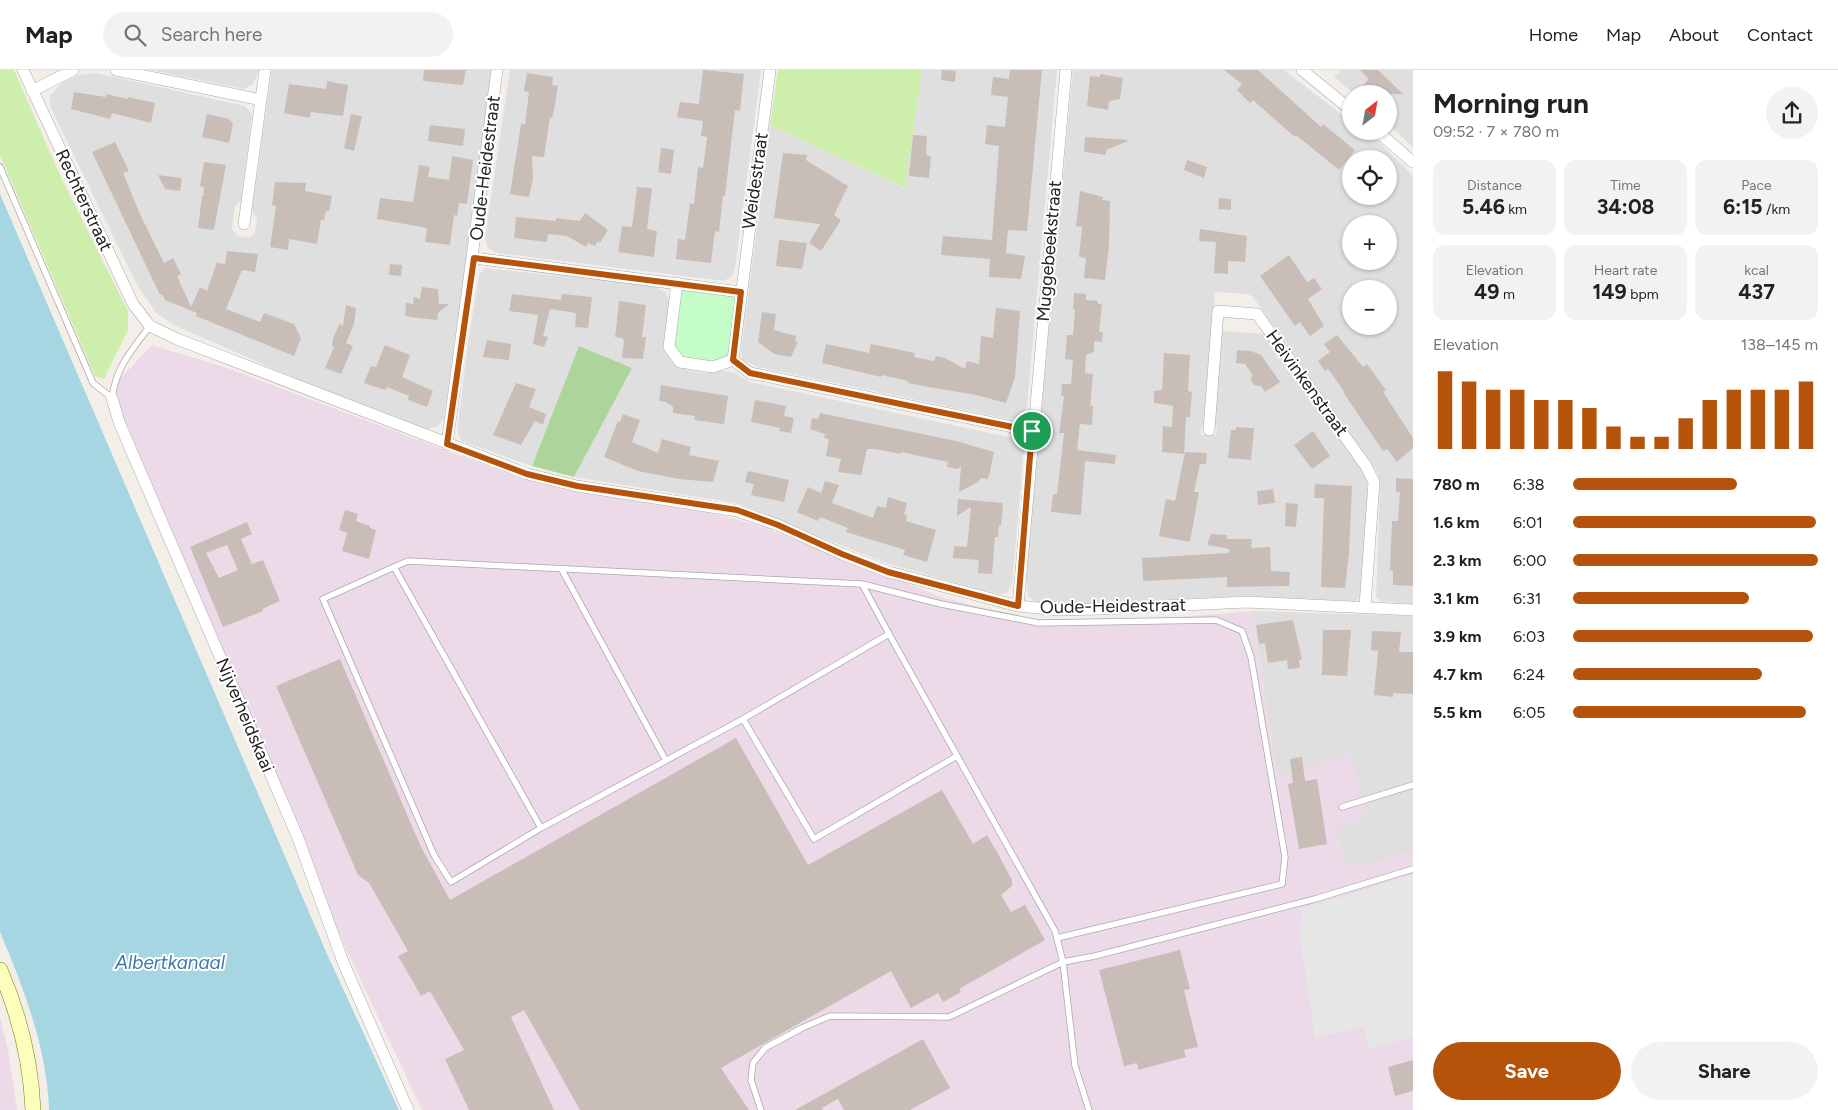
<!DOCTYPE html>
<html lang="en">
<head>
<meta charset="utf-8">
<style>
	:root { --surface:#fff; --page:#f2f2f2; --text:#222; --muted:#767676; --line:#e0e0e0; --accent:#b45309 }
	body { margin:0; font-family:Figtree,sans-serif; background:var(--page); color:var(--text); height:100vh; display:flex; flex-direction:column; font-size:19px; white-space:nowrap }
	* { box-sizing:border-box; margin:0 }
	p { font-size:16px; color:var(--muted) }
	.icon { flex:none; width:28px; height:28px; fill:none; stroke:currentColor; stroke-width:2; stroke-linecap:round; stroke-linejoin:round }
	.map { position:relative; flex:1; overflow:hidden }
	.drawer { display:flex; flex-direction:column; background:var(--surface); width:425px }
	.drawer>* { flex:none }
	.needle { width:32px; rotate:31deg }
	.fabs { position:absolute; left:1342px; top:15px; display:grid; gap:10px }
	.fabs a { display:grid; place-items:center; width:55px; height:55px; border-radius:50%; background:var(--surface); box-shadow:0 1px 4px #0004; font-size:25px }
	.pin { position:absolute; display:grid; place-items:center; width:42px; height:42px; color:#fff; margin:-21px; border:2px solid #fff; border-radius:50%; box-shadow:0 1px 5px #0007 }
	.round { display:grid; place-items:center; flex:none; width:52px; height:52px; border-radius:26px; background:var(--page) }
	.head { display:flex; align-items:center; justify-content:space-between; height:85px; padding:0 20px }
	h1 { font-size:28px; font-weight:700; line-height:38px }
	.metrics { display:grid; grid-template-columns:repeat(3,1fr); gap:8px; height:85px; padding:5px 20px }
	.metrics div { display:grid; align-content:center; border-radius:12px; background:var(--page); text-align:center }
	.metrics b { font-size:21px; font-weight:700 }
	.metrics small { font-size:14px; font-weight:400 }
	.metrics p { font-size:14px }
	.chart { height:140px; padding:10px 20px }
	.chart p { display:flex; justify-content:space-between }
	.chart svg { width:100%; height:90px; margin-top:5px; stroke:var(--accent); stroke-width:6 }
	.primary-button { display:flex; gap:10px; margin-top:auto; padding:10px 20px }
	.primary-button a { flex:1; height:58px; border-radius:30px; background:var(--accent); color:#fff; font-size:20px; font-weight:700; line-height:58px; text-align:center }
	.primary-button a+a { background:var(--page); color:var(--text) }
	ul { padding:0 20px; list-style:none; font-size:16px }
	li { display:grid; grid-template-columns:80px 60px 1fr; align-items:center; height:38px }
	li i { height:12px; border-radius:6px; background:var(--accent) }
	header { display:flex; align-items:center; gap:30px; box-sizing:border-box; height:70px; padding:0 25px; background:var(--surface); border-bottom:1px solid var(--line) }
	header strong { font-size:24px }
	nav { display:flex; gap:28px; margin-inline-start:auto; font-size:18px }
	.search { width:350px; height:45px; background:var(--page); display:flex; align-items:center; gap:12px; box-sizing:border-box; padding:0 18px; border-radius:28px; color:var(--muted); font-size:19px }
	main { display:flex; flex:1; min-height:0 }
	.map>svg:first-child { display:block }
	.residential { fill:#e0dfdf; fill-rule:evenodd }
	.industrial { fill:#ecdae9 }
	.grass { fill:#ceefac }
	.forest { fill:#acd49b }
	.park { fill:#c5fdc8 }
	.parking { fill:#e6e6e6 }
	.water { fill:#a6d6e2 }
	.building { fill:#c8beb7; fill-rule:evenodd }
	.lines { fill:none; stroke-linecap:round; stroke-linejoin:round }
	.lane-casing { stroke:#a9a9a9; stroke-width:7 }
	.street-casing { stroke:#a9a9a9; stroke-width:12 }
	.secondary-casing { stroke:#768200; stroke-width:16 }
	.lane { stroke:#fff; stroke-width:5.5 }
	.street { stroke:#fff; stroke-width:11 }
	.secondary { stroke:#fcfebb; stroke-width:15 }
	.route-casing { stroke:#fff; stroke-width:10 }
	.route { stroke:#b45309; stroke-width:6 }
	.labels { text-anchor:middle; stroke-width:4; stroke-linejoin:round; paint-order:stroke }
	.street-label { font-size:18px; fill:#222; stroke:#fff }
	.water-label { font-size:19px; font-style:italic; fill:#4177a9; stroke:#fff }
</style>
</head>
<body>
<header>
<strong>Map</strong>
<div class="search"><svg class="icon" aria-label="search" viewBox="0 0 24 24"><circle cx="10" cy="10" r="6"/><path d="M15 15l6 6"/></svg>Search here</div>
<nav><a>Home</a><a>Map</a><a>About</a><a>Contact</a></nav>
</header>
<main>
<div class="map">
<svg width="1413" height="1040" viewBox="0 0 1413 1040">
	<rect width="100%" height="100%" fill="#f3efe8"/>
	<path class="residential" d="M150,0H259L253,14L244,19Z
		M272,0H492L444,348L438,356L428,360L298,310L174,255L156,243L136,213L50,36V26L62,13L79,5L96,3L245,36L252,44L241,131L235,136L232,159L237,166L249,168L255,163L257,148L252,140Z
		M510,0H761L736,191L733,205L724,211L497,183L488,178L485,168Z
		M922,0H1057L1027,336L1023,345L1013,350L758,297L743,290L741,281L770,55L904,118Z
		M1073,0H1284L1351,52V61H1364L1383,76L1413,106V534L1381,531L1376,527L1380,413L1377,401L1253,227L1248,224L1215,222L1206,352L1202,356L1201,365H1216L1217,357L1215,355L1221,261L1265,264L1366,406L1368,419L1362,526L1355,531L1238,526L1084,534L1037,533L1028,526L1026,508ZM1351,89H1389V126H1351ZM1351,154H1389V191H1351ZM1351,219H1389V256H1351Z
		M1341,0H1413V77L1389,55V24H1354L1334,7Z
		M485,198L654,216L665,222L670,231L664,278L669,288L679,298L704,303L723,301L735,303L750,312L1018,369L1024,379L1012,514L1007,523L1000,524L978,519L886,493L736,433L574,407L631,298L579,277L532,396L462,371L458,365V353L469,266L479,205Z
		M1252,541L1413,546V782L1355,799L1344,794L1336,758L1277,707Z"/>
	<path class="industrial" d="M152,275L227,298L525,410L575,422L704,442L755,454L944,528L1020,547L1077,555L1252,541L1277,707L1351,684L1367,747L1337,758L1344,794L1353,791L1355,799L1413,782V1040H422L340,866L116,359L112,328L117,312Z
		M0,947L8,979L17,1040H0Z"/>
	<path class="grass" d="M0,0H14L59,103L128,241V260L104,309L95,306L0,85Z
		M778,0H922L905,118L770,55Z"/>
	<path class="forest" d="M579,276L632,298L574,407L532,396Z"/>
	<path class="park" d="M677,213L741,222L733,290L713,297L680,292L669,277Z"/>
	<path class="parking" d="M1413,805V967L1369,978L1363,957L1315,968L1299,862L1302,839Z"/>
	<path class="water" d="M0,124L327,884L399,1040H49C47,978 24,919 0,862Z"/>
	<path class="building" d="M424,0H466L463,15L423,11Z
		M703,0L744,4L740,41L735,40L725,126H723L719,162L715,161L711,193L676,189L678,169L685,170L690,133L694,134L698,97L703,98L707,67L701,66L703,51L677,47L680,32L699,34Z
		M942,0L956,1L955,12L941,10Z
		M1010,0H1042L1027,161L1008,160L1006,183L1025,186L1021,209L989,207L990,189L941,185L943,166L992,170L999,76L985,74L987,55L1005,57L1008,27L991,25L993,7L1009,9Z
		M1224,0H1258L1321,57L1323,54L1355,80L1339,100L1296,65L1295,67L1253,30L1250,33L1237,20L1242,14Z
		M1360,0H1378L1403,24H1372L1363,15L1369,9Z
		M527,3L553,7L552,15L558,16L554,40L552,48H550L544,87L532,86L533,108L529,127L510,124L521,54H525L529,22L524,21Z
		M1100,4L1123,8L1120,29L1109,31L1108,40L1087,36L1090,6L1100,7Z
		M327,11L348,15L343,46L311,42L310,48L284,43L289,14L326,19Z
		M74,22L106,27V24L128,29V27L155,33L151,53L112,43L110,49L71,39Z
		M207,44L229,49L233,54L229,73L202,67Z
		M351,44L362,46L354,81L344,78Z
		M430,55L465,59L463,76L428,71Z
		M913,65L927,66L926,85L931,86L929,108L909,106Z
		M1085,67L1130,70L1106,80V85L1084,82Z
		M115,72L129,101L123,103L140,144L164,193L173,188L181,204L177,206L191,237L200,217L207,221L217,192L225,195L227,181L258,184L255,202L242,200L226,239L260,252L264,243L294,254L301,268L294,286L196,246L197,243L165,230L162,224L160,225L92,82Z
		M661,78L674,80L671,104L658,102Z
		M783,83L807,85L806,90L848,116L834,145L841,150L821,181L809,173L820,154L774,148Z
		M452,86L473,90L467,134L459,133L457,146L454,145L450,175L425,172L427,158L377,149L380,128L413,132L419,95L430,97L428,107L449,110Z
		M1187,90L1207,97L1204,108L1184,100Z
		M204,92L226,95L214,160L198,158L202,126L205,125L203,124L204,117L200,116Z
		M158,105L182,108L180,121L165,119Z
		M275,112L306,113L305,121L332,126L329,141H326L324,150H321L317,174L289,169L288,180L270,177L276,136L272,135Z
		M637,117L652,118L647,159L657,161L654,187L618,182L622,156L632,157Z
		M1080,121L1103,127L1102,130L1110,131L1109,176L1105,210L1084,208L1086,188L1079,187L1082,157L1076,156Z
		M1219,128L1231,129V140L1218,139Z
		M585,143L608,160L600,173L598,171L595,176L588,173L586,177L567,166L548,164L547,172L514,168L516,147L556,151V148L580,151Z
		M1200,159L1247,166L1245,192L1228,191V204L1214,203L1216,172L1199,171Z
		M779,170L807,173L802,199L776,196Z
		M1289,185L1307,212L1314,208L1322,219L1308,229L1324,256L1310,266L1300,252L1295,256L1260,206Z
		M390,194L402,195L401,206L389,205Z
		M422,217L438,219L439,234H449L438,243L437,250L410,247L405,245L406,233L413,234L414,227L420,229Z
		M1074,223L1086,224V230L1098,231V234H1102L1099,262H1103L1102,272L1094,271V282L1086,285L1085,303L1093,304L1090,336H1093L1092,355L1080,354L1077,380L1116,385L1115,394L1085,391L1081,445L1051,442L1053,424H1057L1064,363H1059L1064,326H1061L1062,314H1071L1073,290L1065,289L1067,265H1073L1075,239H1073Z
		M512,224L561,230L562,224L592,227L588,258L575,257L576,243L550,239L543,266L548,267L544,277L533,274L538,245L509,241Z
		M619,231L646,235L642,267H646L643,289L622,288L624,271L622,268L615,267Z
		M346,235L356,238L354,254L346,273L353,276L341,304L325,298L334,277L332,276L333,269L339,254L343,256Z
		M996,238L1020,241L1015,307L1006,333L976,325L918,315L908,313V311L882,305L881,307L822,293L826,274L869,283L871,274L915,283L914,287L934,291L936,286L945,288L965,299L967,291L979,294L981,266L993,268Z
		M762,242L776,244L774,260L796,266L795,271L798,272L791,287L774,284L758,272Z
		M1337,265L1363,297L1367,294L1386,320L1383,322L1413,368V378L1397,392L1387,379L1383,381L1343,322L1344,321L1328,299L1325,301L1318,291L1330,282L1324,274Z
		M487,270L511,274L509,290L483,287Z
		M385,275L410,285L402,307L433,321L427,337L408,330L409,326L387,317L385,320L364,313L371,296L376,297Z
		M1237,280L1251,281L1261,285L1280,312L1265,322L1261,316L1254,315L1251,311L1252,304L1245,294L1236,293Z
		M1164,283L1190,285L1188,321L1192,322L1190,347H1186L1184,384L1162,382L1163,356L1172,357L1173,336L1154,333V321L1162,320Z
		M516,313L536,319L529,337L546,344L543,355L535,351L521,375L493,365Z
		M661,315L728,326L724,354L694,350L695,346L673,343V337L666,332L659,331Z
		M755,330L786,336L784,346L794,348L791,363L779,361L780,358L751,352Z
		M820,343L956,371L994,382L989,406L987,409L981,408L978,412L959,422L961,396L958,399L947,397L948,392L901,382V384L875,379H867L861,405L838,402L841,389L826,386L829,369L824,368L825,364L810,359L812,348L818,349Z
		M623,344L640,350L632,372L658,383L662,369L691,377L689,385L719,391L713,412L679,409L638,401L604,387L618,351L620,352Z
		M1236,357L1254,358L1251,390L1228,388L1231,360H1236Z
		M1313,361L1330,386L1312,399L1294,375Z
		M1185,382L1207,383L1206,394H1200L1194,422H1199L1190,472L1159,466L1166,429L1175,431Z
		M748,401L789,410L784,432L751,425L754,414L745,412Z
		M1396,408L1413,409V516L1393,515V501L1390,500L1392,451H1398L1400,422H1396Z
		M825,411L839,415L832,433L873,448L877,436L886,438L888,427L907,433L904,444L907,445L906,451L936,460L927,492L903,485L905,480L846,462L848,458L820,447L818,451L797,442L808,417L821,423Z
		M1315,414L1352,416L1349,483L1345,518L1321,517L1324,428H1314Z
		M1273,419L1275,433L1258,435L1257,421Z
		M958,429L1003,433L1001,456L999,455L998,467H995L992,504L978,503L979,490L953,488L954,476L967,477L971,437L957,446Z
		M1286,433L1298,434L1296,457L1285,456Z
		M345,440L358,444L356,451L370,456V458L376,460L369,489L342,481L347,463L339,460Z
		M247,452L252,464L241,469L252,494L263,490L280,531L262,539L263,541L223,557L190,477ZM227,475L238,500L219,508L206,483Z
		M1211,464L1227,465V469H1252L1251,478L1270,477L1271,501L1290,502L1289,516L1227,517V507L1143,511L1142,488L1229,483V479L1207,475Z
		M1293,550L1302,589L1299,590L1300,598L1288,599L1287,590L1268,593L1265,573L1259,574L1256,555Z
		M1323,560H1351L1347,606L1322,605Z
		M1372,561L1401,562L1399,582H1413V624L1393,623V627L1374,625L1378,581L1371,580Z
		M340,589L421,777L450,830L736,668L808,795L942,720L973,774L987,765L997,782L1012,810V816L1001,825L1011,842L1025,835L1045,870L959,919L961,922L943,932L938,923L911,938L891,901L763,974L721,998L749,1040H580L524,940L511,947L554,1040H469L445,989L464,980L430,921L421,926L398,886L408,881L369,813L358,805L276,616Z
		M1302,687L1305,711L1317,709L1327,774L1299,779L1288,714L1293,713L1290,689Z
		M1180,880L1190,919L1184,920L1198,977L1184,980L1186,987L1138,1000L1137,993L1124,996L1099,900Z
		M923,969L950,1018L910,1040H844L838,1029L822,1038L823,1040H795Z
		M1413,990V1021L1395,1026L1388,997Z"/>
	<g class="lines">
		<g class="lane-casing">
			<path id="lane" d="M0,97L93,313L112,328
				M112,328C116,297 131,281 150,256
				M394,497L408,491L862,514L889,564
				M562,500L665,689
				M862,514L941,534L1039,553L1216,550L1242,561L1251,587L1285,787L1282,814L1057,868
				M743,649L814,769L957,686
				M1342,737L1413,715
				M541,758L394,497L323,529L434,785L451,812L541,758L743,649L889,564L1055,861L1063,892L1075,996L1089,1040
				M761,1040L751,1010L753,993L765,978L802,958L830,946L949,947L1063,892L1095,886L1315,829L1413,799"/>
		</g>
		<g class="street-casing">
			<path id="street" d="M23,0L133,234L150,256L177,269L527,404L577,416L737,441L778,455L842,484L889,502L1018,536L1059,540L1100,539L1247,532L1413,540
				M116,0L261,30
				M1302,0L1351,40
				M32,21L73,0
				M1377,61L1413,92
				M244,154L265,0
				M474,188L741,222
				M677,213L669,277L680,292L713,297L733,290L770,0
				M733,290L750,303L1032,361
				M112,328L119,352L298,768L343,892L408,1040
				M1209,360L1218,241L1257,244L1366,396L1374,412L1365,536
				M447,374L497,0
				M1018,536L1066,0"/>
		</g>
		<g class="secondary-casing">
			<path id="secondary" d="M0,900C19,944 31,992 33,1040"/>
		</g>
		<use href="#lane" class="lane"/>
		<use href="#street" class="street"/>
		<use href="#secondary" class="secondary"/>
	</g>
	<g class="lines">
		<g class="route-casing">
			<path id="route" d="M474,188L741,222L733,290L750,303L1032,361L1018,536L888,502L842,484L778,455L737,440L577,416L527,404L447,374Z"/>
		</g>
		<use href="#route" class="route"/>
	</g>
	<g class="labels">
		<g class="street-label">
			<text transform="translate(485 98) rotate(-83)" y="6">Oude-Heidestraat</text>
			<text transform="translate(755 111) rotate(-82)" y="6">Weidestraat</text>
			<text transform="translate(84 130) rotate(65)" y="6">Rechterstraat</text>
			<text transform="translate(1049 181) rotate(-85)" y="6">Muggebeekstraat</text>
			<text transform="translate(1307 313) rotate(54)" y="6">Heivinkenstraat</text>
			<text transform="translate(1113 536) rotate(-1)" y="6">Oude-Heidestraat</text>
			<text transform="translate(245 645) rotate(67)" y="6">Nijverheidskaai</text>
		</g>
		<g class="water-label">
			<text x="170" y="899">Albertkanaal</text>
		</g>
	</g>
</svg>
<div class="fabs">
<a><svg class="needle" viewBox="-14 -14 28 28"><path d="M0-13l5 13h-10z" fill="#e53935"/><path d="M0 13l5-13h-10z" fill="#767676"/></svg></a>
<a><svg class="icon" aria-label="locate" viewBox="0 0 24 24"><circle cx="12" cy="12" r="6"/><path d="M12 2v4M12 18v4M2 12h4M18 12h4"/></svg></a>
<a>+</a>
<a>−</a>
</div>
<div class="pin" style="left:1032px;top:361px;background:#1e9e55"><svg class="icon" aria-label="arrive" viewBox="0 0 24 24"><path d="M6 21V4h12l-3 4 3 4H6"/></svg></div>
</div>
<section class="drawer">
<div class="head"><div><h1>Morning run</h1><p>09:52 · 7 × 780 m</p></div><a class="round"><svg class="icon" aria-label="share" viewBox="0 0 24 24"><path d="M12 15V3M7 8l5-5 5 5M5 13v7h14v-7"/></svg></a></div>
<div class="metrics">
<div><p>Distance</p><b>5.46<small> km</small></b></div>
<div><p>Time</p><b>34:08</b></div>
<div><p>Pace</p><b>6:15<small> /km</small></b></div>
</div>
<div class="metrics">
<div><p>Elevation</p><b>49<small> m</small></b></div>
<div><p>Heart rate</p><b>149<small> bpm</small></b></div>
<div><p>kcal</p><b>437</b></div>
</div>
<div class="chart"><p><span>Elevation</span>138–145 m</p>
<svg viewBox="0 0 160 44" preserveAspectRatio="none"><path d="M5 44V6M15 44V11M25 44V15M35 44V15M45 44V20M55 44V20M65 44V24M75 44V33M85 44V38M95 44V38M105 44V29M115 44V20M125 44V15M135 44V15M145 44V15M155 44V11"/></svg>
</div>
<ul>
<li><b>780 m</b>6:38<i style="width:67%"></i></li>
<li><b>1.6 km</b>6:01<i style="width:99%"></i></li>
<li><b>2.3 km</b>6:00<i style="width:100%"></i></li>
<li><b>3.1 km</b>6:31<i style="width:72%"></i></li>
<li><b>3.9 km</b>6:03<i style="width:98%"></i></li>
<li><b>4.7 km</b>6:24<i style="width:77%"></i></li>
<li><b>5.5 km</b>6:05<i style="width:95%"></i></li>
</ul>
<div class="primary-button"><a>Save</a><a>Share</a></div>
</section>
</main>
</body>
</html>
